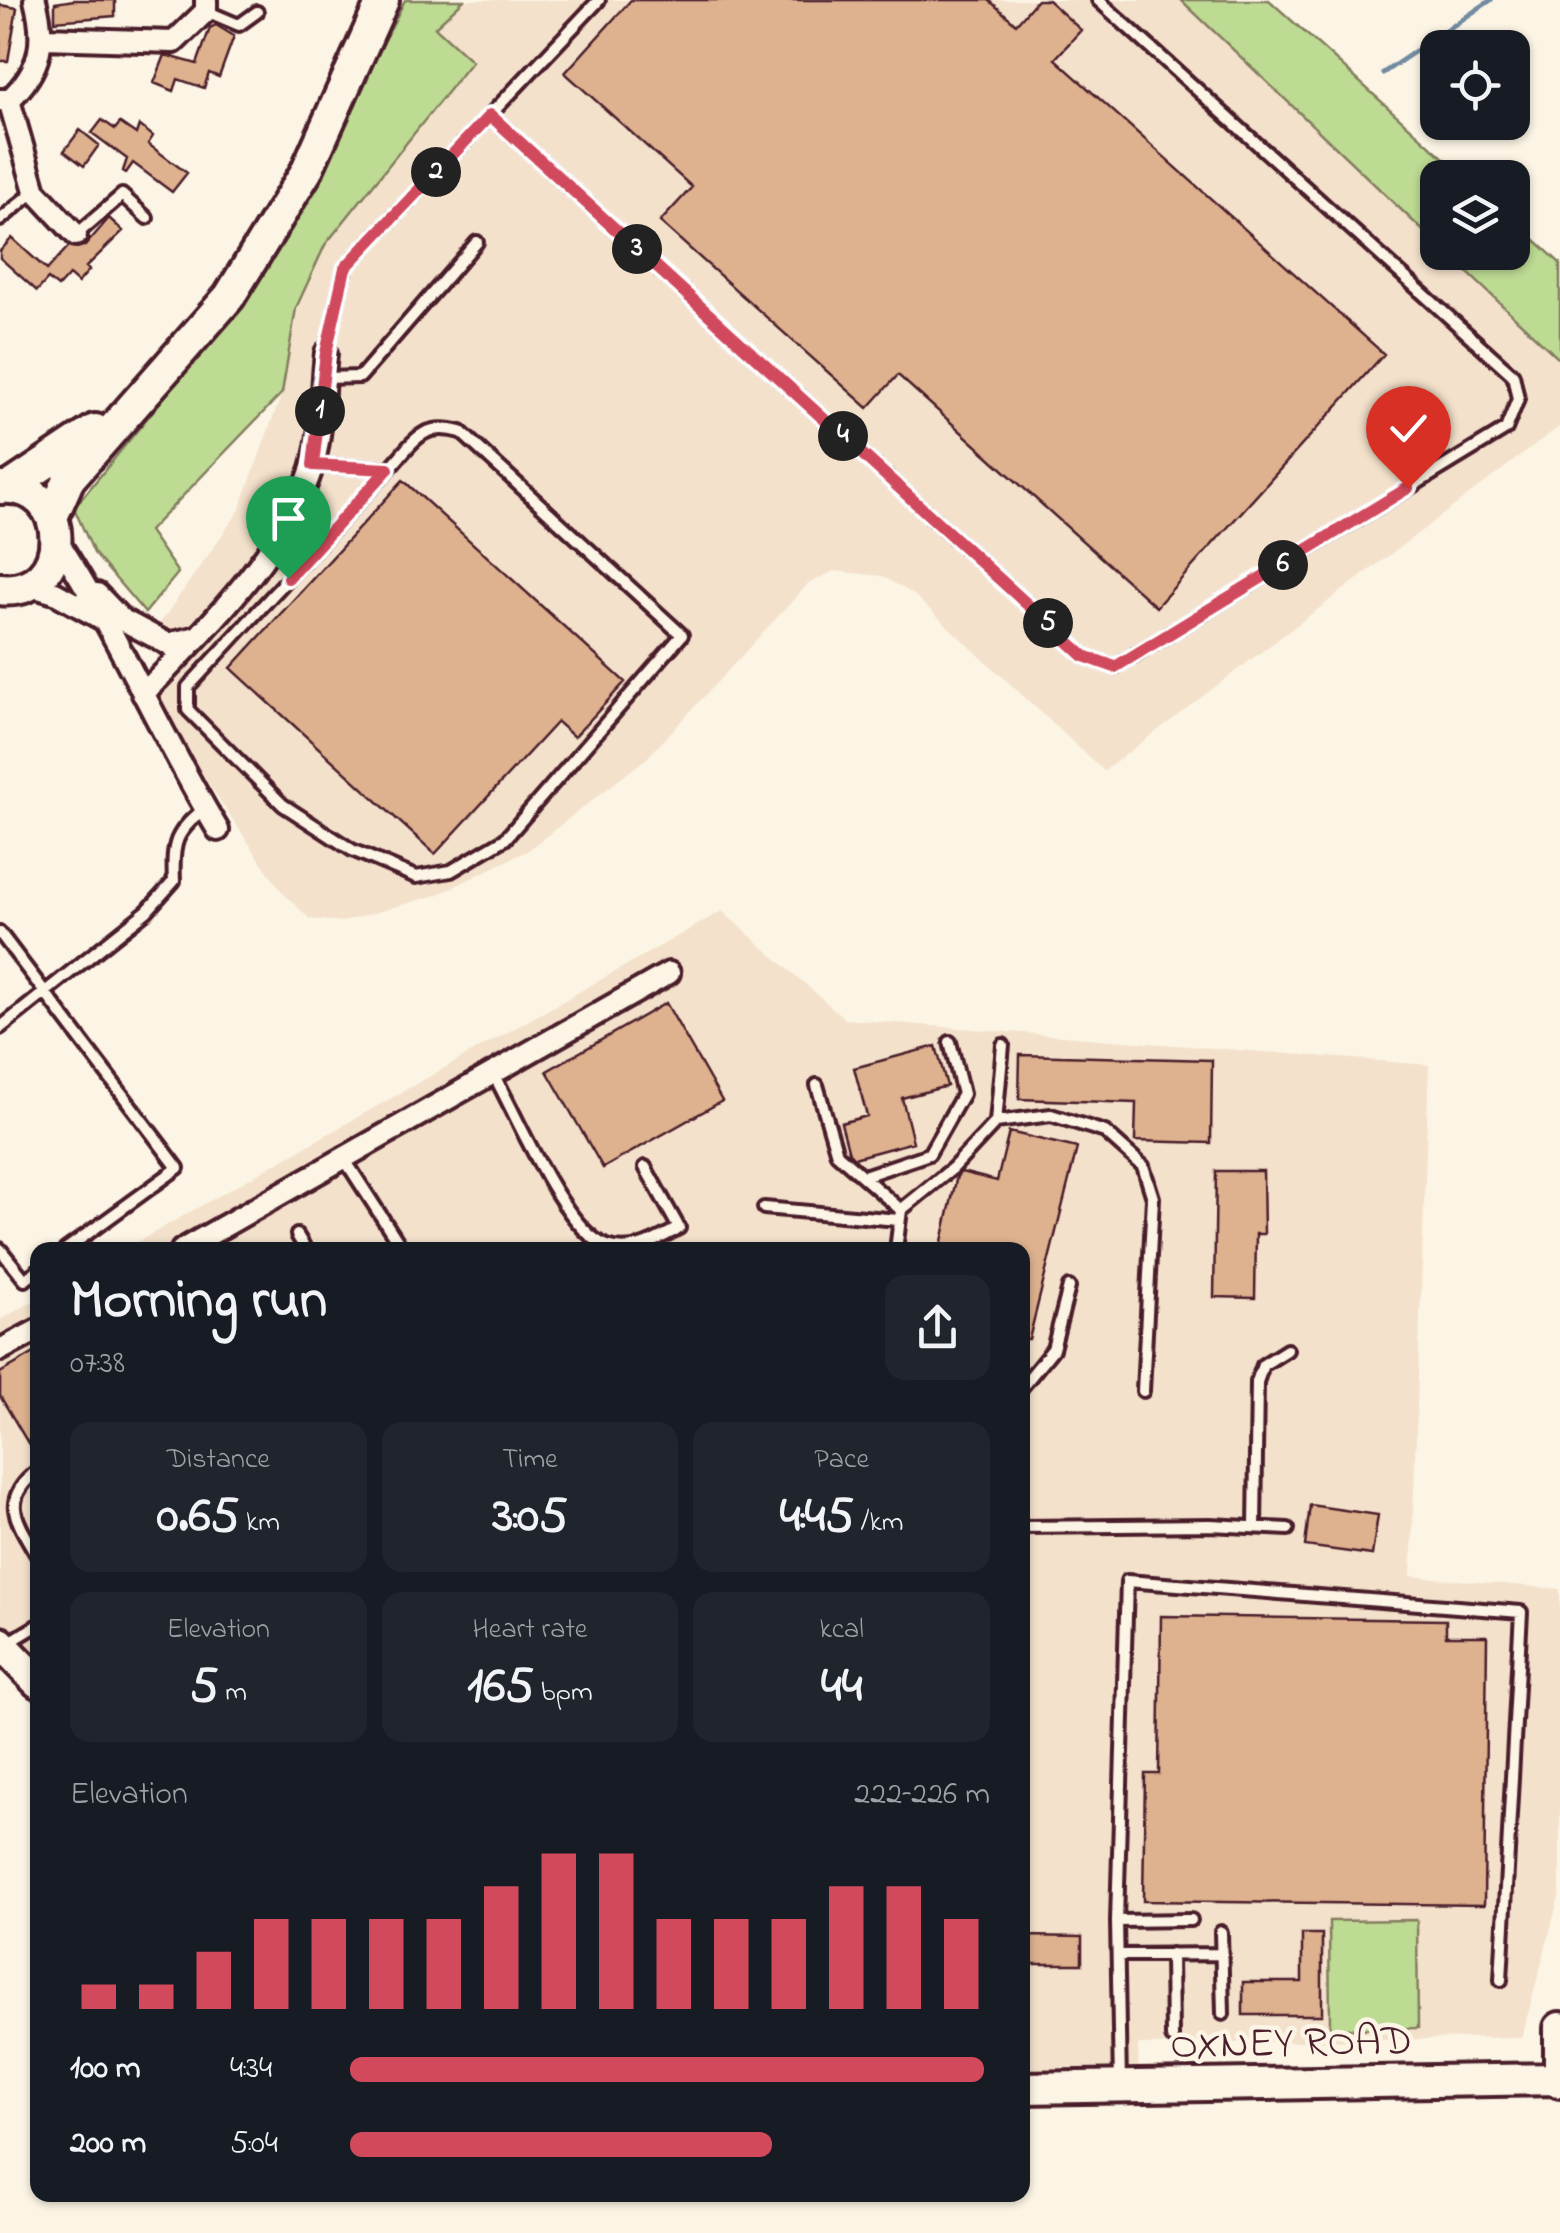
<!DOCTYPE html>
<html lang="en">
<head>
<meta charset="utf-8">
<style>
	:root { --surface:#171b24; --page:#20242c; --text:#f1f3f6; --muted:#9ea1a6; --accent:#d1495b }
	body { margin:0; font-family:"Indie Flower",sans-serif; background:var(--page); color:var(--text); height:100vh; display:flex; flex-direction:column; font-size:38px; white-space:nowrap }
	* { box-sizing:border-box; margin:0 }
	p { font-size:32px; color:var(--muted) }
	.icon { flex:none; width:55px; height:55px; fill:none; stroke:currentColor; stroke-width:2; stroke-linecap:round; stroke-linejoin:round }
	.map { position:relative; flex:1; overflow:hidden }
	.side { position:absolute; left:30px; top:1242px; width:1000px; height:960px; display:flex; flex-direction:column; background:var(--surface); border-radius:20px; box-shadow:0 2px 8px #0004 }
	.side>* { flex:none }
	.buttons { position:absolute; left:1420px; top:30px; display:grid; gap:20px }
	.buttons a { display:grid; place-items:center; width:110px; height:110px; border-radius:20px; background:var(--surface); box-shadow:0 2px 8px #0004; font-size:50px }
	.pin { position:absolute; display:grid; place-items:center; width:85px; height:85px; color:#fff; margin:-102px -42px; border-radius:50% 50% 50% 0; rotate:-45deg; box-shadow:0 0 10px #0007 }
	.pin .icon { rotate:45deg }
	.km { position:absolute; width:50px; height:50px; margin:-25px; border-radius:50%; background:#222; color:#fff; font-size:28px; line-height:50px; text-align:center }
	.round { display:grid; place-items:center; flex:none; width:105px; height:105px; border-radius:20px; background:var(--page) }
	.head { display:flex; align-items:center; justify-content:space-between; height:170px; padding:0 40px }
	h1 { font-size:55px; font-weight:800; line-height:75px }
	.figures { display:grid; grid-template-columns:repeat(3,1fr); gap:15px; height:170px; padding:10px 40px }
	.figures div { display:grid; align-content:center; border-radius:20px; background:var(--page); text-align:center }
	.figures b { font-size:50px; font-weight:800 }
	.figures small { font-size:28px; font-weight:400 }
	.figures p { font-size:28px }
	.chart { height:280px; padding:20px 40px }
	.chart p { display:flex; justify-content:space-between }
	.chart svg { width:100%; height:180px; margin-top:10px; stroke:var(--accent); stroke-width:6 }
	ul { padding:0 40px; list-style:none; font-size:32px }
	li { display:grid; grid-template-columns:160px 120px 1fr; align-items:center; height:75px }
	li i { height:25px; border-radius:12px; background:var(--accent) }
	.map>svg:first-child { display:block }
	.built { fill:#f3e1cb }
	.green { fill:#bddb93; stroke:#847d5f; stroke-width:2.5 }
	.lines { fill:none; stroke-linecap:round; stroke-linejoin:round }
	.stream { stroke:#728ba0; stroke-width:5 }
	.building { fill:#deb28f; stroke:#4a1f2b; stroke-width:2.5 }
	.lane-casing { stroke:#4a1f2b; stroke-width:18 }
	.street-casing { stroke:#4a1f2b; stroke-width:28 }
	.secondary-casing { stroke:#4a1f2b; stroke-width:38 }
	.lane { stroke:#fcf5e5; stroke-width:10 }
	.street { stroke:#fcf5e5; stroke-width:20 }
	.secondary { stroke:#fcf5e5; stroke-width:30 }
	.route-casing { stroke:#fff; stroke-width:20 }
	.route { stroke:#d1495b; stroke-width:12 }
	.labels { text-anchor:middle; stroke-width:9; stroke-linejoin:round; paint-order:stroke }
	.street-label { font-size:42px; fill:#4a1f2b; stroke:#fcf5e5 }
</style>
</head>
<body>
<div class="map">
<svg width="1560" height="2233" viewBox="0 0 1560 2233">
	<rect width="100%" height="100%" fill="#fcf5e5"/>
	<filter id="ink" filterUnits="userSpaceOnUse"><feTurbulence type="fractalNoise" baseFrequency=".01" numOctaves="2"/><feDisplacementMap in="SourceGraphic" scale="20" xChannelSelector="R" yChannelSelector="G"/><feConvolveMatrix kernelMatrix="1 2 1 2 8 2 1 2 1" color-interpolation-filters="sRGB"/></filter>
	<g filter="url(#ink)">
		<path class="built" d="M464,0H1181L1437,244L1438,252L1447,253L1560,360V426L1104,771L913,594L882,576L834,571L808,584L647,758L527,851L437,895L342,922L310,919L282,892L159,711L156,629L239,511L282,393L296,308L325,245L472,62L435,27Z
			M722,911L845,1019L1429,1065L1411,1576L1560,1589V1893L1522,2037L1138,2045L1139,2071L1023,2080L1022,1250H123Z
			M37,1299V1668L0,1627V1320Z"/>
		<path class="green" d="M405,0H464L435,27L472,61L325,245L296,308L282,393L149,531L178,573L145,613L94,553L74,508L232,314L295,220Z
			M1181,0H1269L1465,177L1438,178L1437,244Z
			M1513,220L1560,263V360L1447,253L1512,252Z
			M1417,1920L1418,2028L1330,2029L1329,1921Z"/>
		<g class="lines">
			<path class="stream" d="M1383,73L1491,0"/>
		</g>
		<path class="building" d="M74,0H115V16L55,21V3Z
			M631,0H989L1016,24L1037,0H1048L1081,30L1055,59L1384,354L1156,607L898,375L868,408L660,222L692,187L565,73Z
			M0,5L17,8L8,61H0Z
			M216,25L234,36L219,77L209,73L204,88L178,79L174,91L154,83L165,55L197,64L210,28Z
			M102,120L115,129L120,123L136,134L139,125L153,136L148,144L187,173L172,192L133,163L126,173L123,171L127,159L92,133Z
			M80,130L99,145L84,166L64,151Z
			M109,218L123,231L86,267L89,270L78,283L69,275L58,287L48,279L37,291L0,258V251L12,238L47,270L69,246H85Z
			M403,480L625,682L574,737L557,722L435,854L231,668Z
			M666,1003L722,1101L603,1168L547,1071Z
			M936,1046L947,1086L902,1098L913,1142L854,1158L849,1153L841,1123L867,1116L854,1068Z
			M1020,1055L1212,1060L1211,1143L1135,1141L1136,1103L1019,1099Z
			M1009,1132L1077,1148L1029,1339H1022V1250H940L957,1176L961,1172L997,1181Z
			M1216,1171H1263L1264,1234H1256L1255,1298L1214,1297Z
			M38,1351V1460L0,1396V1373Z
			M1310,1505L1378,1515L1372,1555L1305,1546Z
			M1161,1616L1446,1620V1636H1487L1484,1905L1143,1901L1145,1774H1159Z
			M1302,1934H1322V2015H1243V1982H1302Z
			M1025,1936L1082,1937V1964H1025Z"/>
		<g class="lines">
			<g class="lane-casing">
				<path id="lane" d="M206,11L239,25L257,12
					M490,115L1084,656L1115,667L1506,429L1518,399L1513,375L1098,0
					M0,220L35,191
					M76,235L122,195L147,218
					M326,353L345,268L599,0
					M325,378L360,377L477,242
					M314,465L389,469C414,442 421,421 461,432L682,635L505,839L451,871L416,877L352,850L283,805L188,710V687L389,469
					M0,933L178,1168L65,1250
					M0,1028L147,911L174,881C172,842 175,833 205,808
					M493,1073C516,1114 564,1231 607,1246C633,1255 656,1240 679,1228L645,1167
					M817,1085L837,1154L901,1210
					M996,1122L1003,1045
					M345,1160L403,1250
					M864,1176L929,1154L963,1094L950,1042
					M764,1208L898,1220
					M297,1235L306,1250
					M0,1249L25,1280L38,1270
					M896,1250L901,1210L953,1168L996,1122L1051,1115L1105,1132L1143,1166L1153,1198L1143,1391
					M1022,1387L1053,1349L1069,1287
					M38,1470C0,1500 15,1518 38,1557
					M1022,1527L1210,1525L1288,1529
					M1255,1528L1257,1382L1263,1365L1287,1350
					M8,1643L38,1625
					M1117,1921L1191,1920
					M1221,1932L1223,2014
					M1171,1954L1172,2037
					M1118,1955L1222,1954
					M1120,2084L1117,1921L1127,1581L1521,1612L1501,1980"/>
			</g>
			<g class="street-casing">
				<path id="street" d="M45,38L174,42L206,11V0
					M0,100H9C42,69 46,41 35,0
					M9,100L35,191L76,235
					M58,542C118,634 161,736 218,830
					M28,585L55,593L102,619
					M97,594L121,619L168,644L197,637
					M143,694C203,633 285,551 312,468C323,432 322,390 326,353
					M182,1250L669,973
					M0,1350L38,1330"/>
			</g>
			<g class="secondary-casing">
				<path id="secondary" d="M10,487L95,430
					M0,488C74,481 74,597 0,589
					M53,515L69,479L229,297L306,172L383,0
					M0,1643L38,1682
					M1560,2028V2082
					M1022,2088L1559,2079"/>
			</g>
			<use href="#lane" class="lane"/>
			<use href="#street" class="street"/>
			<use href="#secondary" class="secondary"/>
		</g>
	</g>
	<g class="lines" filter="url(#ink)">
		<g class="route-casing">
			<path id="route" d="M288,578L388,469L313,465L326,353L345,268L490,115L1084,656L1115,667L1408,488"/>
		</g>
		<use href="#route" class="route"/>
	</g>
	<g class="labels">
		<g class="street-label">
			<text transform="translate(1291 2040) rotate(-1)" y="15">OXNEY ROAD</text>
		</g>
	</g>
</svg>
<div class="buttons">
<a><svg class="icon" aria-label="locate" viewBox="0 0 24 24"><circle cx="12" cy="12" r="6"/><path d="M12 2v4M12 18v4M2 12h4M18 12h4"/></svg></a>
<a><svg class="icon" aria-label="layers" viewBox="0 0 24 24"><path d="M12 4l9 5-9 5-9-5zM3 14l9 5 9-5"/></svg></a>
</div>
<div class="pin" style="left:288px;top:578px;background:#1e9e55"><svg class="icon" aria-label="arrive" viewBox="0 0 24 24"><path d="M6 21V4h12l-3 4 3 4H6"/></svg></div>
<div class="pin" style="left:1408px;top:488px;background:#d93025"><svg class="icon" aria-label="check" viewBox="0 0 24 24"><path d="M5 12l5 5 9-10"/></svg></div>
<b class="km" style="left:320px;top:411px">1</b>
<b class="km" style="left:436px;top:172px">2</b>
<b class="km" style="left:637px;top:249px">3</b>
<b class="km" style="left:843px;top:436px">4</b>
<b class="km" style="left:1048px;top:623px">5</b>
<b class="km" style="left:1283px;top:565px">6</b>
<section class="side">
<div class="head"><div><h1>Morning run</h1><p>07:38</p></div><a class="round"><svg class="icon" aria-label="share" viewBox="0 0 24 24"><path d="M12 15V3M7 8l5-5 5 5M5 13v7h14v-7"/></svg></a></div>
<div class="figures">
<div><p>Distance</p><b>0.65<small> km</small></b></div>
<div><p>Time</p><b>3:05</b></div>
<div><p>Pace</p><b>4:45<small> /km</small></b></div>
</div>
<div class="figures">
<div><p>Elevation</p><b>5<small> m</small></b></div>
<div><p>Heart rate</p><b>165<small> bpm</small></b></div>
<div><p>kcal</p><b>44</b></div>
</div>
<div class="chart"><p><span>Elevation</span>222–226 m</p>
<svg viewBox="0 0 160 44" preserveAspectRatio="none"><path d="M5 44V38M15 44V38M25 44V30M35 44V22M45 44V22M55 44V22M65 44V22M75 44V14M85 44V6M95 44V6M105 44V22M115 44V22M125 44V22M135 44V14M145 44V14M155 44V22"/></svg>
</div>
<ul>
<li><b>100 m</b>4:34<i style="width:99%"></i></li>
<li><b>200 m</b>5:04<i style="width:66%"></i></li>
</ul>
</section>
</div>
</body>
</html>
